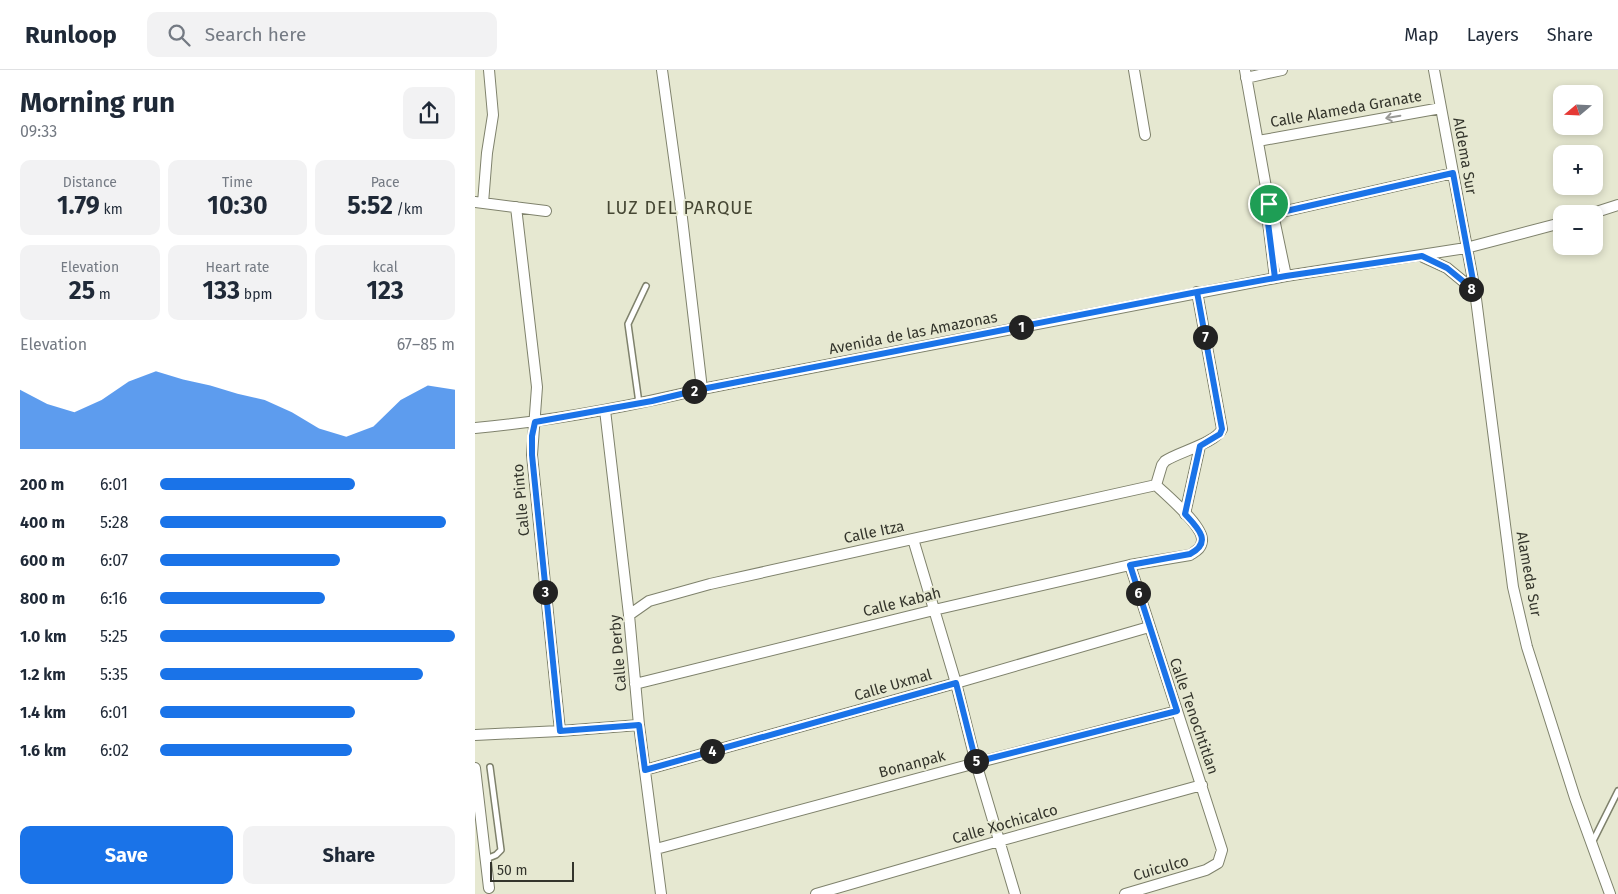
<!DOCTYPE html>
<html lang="en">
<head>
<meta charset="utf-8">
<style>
	:root { --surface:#fff; --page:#f2f2f3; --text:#1f2937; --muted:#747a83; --line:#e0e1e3; --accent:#1a73e8 }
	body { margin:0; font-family:"Fira Sans",sans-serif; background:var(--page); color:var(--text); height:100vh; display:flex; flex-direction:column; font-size:19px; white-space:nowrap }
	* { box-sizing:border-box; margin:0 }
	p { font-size:16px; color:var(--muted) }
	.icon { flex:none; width:28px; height:28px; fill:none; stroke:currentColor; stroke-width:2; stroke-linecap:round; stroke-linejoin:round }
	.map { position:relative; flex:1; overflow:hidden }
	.side { display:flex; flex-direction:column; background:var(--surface); width:475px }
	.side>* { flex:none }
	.needle { width:32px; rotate:251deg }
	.buttons { position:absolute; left:1078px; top:15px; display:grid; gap:10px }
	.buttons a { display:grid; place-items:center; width:50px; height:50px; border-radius:10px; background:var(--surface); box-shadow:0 2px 8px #0003; font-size:25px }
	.scale { position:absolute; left:15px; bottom:12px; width:84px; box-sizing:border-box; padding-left:5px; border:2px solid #34352c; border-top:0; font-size:14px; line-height:18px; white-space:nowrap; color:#34352c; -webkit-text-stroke:4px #e6e8d1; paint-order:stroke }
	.pin { position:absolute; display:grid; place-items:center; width:42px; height:42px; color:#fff; margin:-21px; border:2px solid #fff; border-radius:50%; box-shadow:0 1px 5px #0007 }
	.km { position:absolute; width:25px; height:25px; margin:-12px; border-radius:50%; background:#222; color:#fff; font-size:14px; line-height:25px; text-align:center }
	.round { display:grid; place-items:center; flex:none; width:52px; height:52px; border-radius:10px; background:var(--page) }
	.head { display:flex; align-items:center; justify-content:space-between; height:85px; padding:0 20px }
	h1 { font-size:28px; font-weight:700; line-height:38px }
	.stats { display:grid; grid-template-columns:repeat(3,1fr); gap:8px; height:85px; padding:5px 20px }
	.stats div { display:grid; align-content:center; border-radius:10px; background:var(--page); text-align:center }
	.stats b { font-size:25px; font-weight:700 }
	.stats small { font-size:14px; font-weight:400 }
	.stats p { font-size:14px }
	.chart { height:140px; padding:10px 20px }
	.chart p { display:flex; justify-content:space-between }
	.chart svg { width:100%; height:90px; margin-top:5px; fill:var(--accent); opacity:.7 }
	.primary-button { display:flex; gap:10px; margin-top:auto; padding:10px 20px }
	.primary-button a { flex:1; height:58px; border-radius:10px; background:var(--accent); color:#fff; font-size:20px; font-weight:700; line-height:58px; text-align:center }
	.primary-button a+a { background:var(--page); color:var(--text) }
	ul { padding:0 20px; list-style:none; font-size:16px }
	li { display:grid; grid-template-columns:80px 60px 1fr; align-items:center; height:38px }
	li i { height:12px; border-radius:6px; background:var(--accent) }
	header { display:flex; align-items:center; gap:30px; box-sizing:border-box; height:70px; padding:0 25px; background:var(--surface); border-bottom:1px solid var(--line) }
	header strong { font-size:24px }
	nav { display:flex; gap:28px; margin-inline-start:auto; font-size:18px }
	.search { width:350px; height:45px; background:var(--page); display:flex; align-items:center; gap:12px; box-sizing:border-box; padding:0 18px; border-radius:10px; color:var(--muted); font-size:19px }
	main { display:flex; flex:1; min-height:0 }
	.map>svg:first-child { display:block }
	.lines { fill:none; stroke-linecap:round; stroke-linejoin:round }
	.lane-casing { stroke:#7f826c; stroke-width:8 }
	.street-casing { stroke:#7f826c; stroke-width:12 }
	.lane { stroke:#fff; stroke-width:5 }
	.street { stroke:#fff; stroke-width:10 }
	.oneway { stroke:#9a9a96 }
	.route-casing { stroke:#fff; stroke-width:10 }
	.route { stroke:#1a73e8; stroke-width:6 }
	.labels { text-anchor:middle; stroke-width:4; stroke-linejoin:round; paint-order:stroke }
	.street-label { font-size:15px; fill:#34352c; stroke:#e6e8d1 }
	.quarter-label { font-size:18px; letter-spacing:1px; fill:#464734; stroke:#e6e8d1 }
</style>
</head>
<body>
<header>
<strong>Runloop</strong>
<div class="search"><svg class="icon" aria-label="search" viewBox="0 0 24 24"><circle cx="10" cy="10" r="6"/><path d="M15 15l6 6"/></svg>Search here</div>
<nav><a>Map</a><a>Layers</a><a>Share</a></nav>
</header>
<main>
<section class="side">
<div class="head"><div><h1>Morning run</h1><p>09:33</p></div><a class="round"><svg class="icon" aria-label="share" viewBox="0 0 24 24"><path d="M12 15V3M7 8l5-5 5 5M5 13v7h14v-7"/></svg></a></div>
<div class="stats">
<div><p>Distance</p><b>1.79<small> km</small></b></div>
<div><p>Time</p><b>10:30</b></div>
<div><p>Pace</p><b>5:52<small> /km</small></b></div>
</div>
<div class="stats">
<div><p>Elevation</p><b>25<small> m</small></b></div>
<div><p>Heart rate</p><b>133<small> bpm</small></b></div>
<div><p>kcal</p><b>123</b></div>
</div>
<div class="chart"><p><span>Elevation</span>67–85 m</p>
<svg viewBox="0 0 160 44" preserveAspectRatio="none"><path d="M0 44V15L10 22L20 26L30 20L40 11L50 6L60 10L70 13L80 17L90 20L100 26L110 34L120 38L130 33L140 20L150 13L160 15V44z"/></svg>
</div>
<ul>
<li><b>200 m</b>6:01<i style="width:66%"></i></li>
<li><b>400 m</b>5:28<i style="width:97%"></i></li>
<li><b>600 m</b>6:07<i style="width:61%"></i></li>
<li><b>800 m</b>6:16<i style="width:56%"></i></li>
<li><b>1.0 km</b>5:25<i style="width:100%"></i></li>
<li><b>1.2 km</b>5:35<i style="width:89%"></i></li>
<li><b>1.4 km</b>6:01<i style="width:66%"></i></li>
<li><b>1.6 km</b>6:02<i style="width:65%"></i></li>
</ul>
<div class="primary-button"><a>Save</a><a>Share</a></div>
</section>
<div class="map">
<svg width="1143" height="824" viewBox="0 0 1143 824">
	<rect width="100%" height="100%" fill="#e6e8d1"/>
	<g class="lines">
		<g class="lane-casing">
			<path id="lane" d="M164,333L153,254L171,216
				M1117,773L1143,721
				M11,789L21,785L26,780L15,697"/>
		</g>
		<g class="street-casing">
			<path id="street" d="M187,0L205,131L227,319
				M659,0L670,65
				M770,0L794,134L798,144L811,206
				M959,0L1000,221L1038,517L1052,577L1100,728L1135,824
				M771,8L807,0
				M783,71L966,38
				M0,132L71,141
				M8,133L12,83L18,45L14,0
				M41,137L62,317L57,385L85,661
				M792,144L800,208
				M1115,144L1143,135
				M793,145L978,103
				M948,187L972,198L1000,221
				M130,340L154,545L164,655L186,824
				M0,358C77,351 152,337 227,319L811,206L991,178L1086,153
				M681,415L687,395L690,391C703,382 741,373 747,359L722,222
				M710,444L725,376
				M438,469L481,613L501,693L540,824
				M154,545L174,531L235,514L681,415C692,426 729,456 727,471C726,479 721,481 715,485L655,495L459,540L160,614
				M0,665L85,661L164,655
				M0,698L14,818
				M170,700L481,613L674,557
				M181,779L501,693L702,641
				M341,824L524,771L727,715
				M650,824L731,800L743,793L747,780L655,495"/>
		</g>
		<use href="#lane" class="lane"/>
		<use href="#street" class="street"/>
	</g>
	<defs><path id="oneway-shaft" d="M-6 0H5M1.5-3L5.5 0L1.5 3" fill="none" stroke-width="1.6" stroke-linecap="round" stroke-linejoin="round" transform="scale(1.25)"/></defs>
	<use class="oneway" href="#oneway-shaft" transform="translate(918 47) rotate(170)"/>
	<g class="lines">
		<g class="route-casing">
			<path id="route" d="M794,134L792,145L800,208L722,222L227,319L177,331L60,352L57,366V385L85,661L164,655L170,700L481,613L501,692L702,641L655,495L715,484C738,472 723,458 710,444L725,376L745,364L747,359L722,222L811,206L947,186L972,198L1000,221L978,103L798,144L794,134"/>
		</g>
		<use href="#route" class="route"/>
	</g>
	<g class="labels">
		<g class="street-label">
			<text transform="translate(871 39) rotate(-10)" y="5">Calle Alameda Granate</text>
			<text transform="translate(990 86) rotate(80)" y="5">Aldema Sur</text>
			<text transform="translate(438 263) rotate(-11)" y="5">Avenida de las Amazonas</text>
			<text transform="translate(46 430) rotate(-95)" y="5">Calle Pinto</text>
			<text transform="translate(399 462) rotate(-12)" y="5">Calle Itza</text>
			<text transform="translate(1054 504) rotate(80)" y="5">Alameda Sur</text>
			<text transform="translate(427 532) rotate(-14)" y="5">Calle Kabah</text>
			<text transform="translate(143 583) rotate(-95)" y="5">Calle Derby</text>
			<text transform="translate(418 615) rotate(-16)" y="5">Calle Uxmal</text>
			<text transform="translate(719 646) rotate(71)" y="5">Calle Tenochtitlan</text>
			<text transform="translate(437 694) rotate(-15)" y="5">Bonanpak</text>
			<text transform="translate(530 754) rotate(-16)" y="5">Calle Xochicalco</text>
			<text transform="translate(686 798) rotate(-16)" y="5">Cuiculco</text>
		</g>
		<g class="quarter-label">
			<text x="205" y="144">LUZ DEL PARQUE</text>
		</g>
	</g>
</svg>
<div class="buttons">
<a><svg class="needle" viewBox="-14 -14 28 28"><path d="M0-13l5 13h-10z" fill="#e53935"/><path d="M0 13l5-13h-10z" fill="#747a83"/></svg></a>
<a>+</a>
<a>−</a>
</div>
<div class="scale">50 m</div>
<div class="pin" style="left:794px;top:134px;background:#1e9e55"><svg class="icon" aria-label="arrive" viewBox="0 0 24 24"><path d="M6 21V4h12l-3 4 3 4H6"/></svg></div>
<b class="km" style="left:546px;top:257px">1</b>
<b class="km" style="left:219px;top:321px">2</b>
<b class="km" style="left:70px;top:522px">3</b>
<b class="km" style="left:237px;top:681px">4</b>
<b class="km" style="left:501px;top:691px">5</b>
<b class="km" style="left:663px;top:523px">6</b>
<b class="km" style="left:730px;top:267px">7</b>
<b class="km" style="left:996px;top:219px">8</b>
</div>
</main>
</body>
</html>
